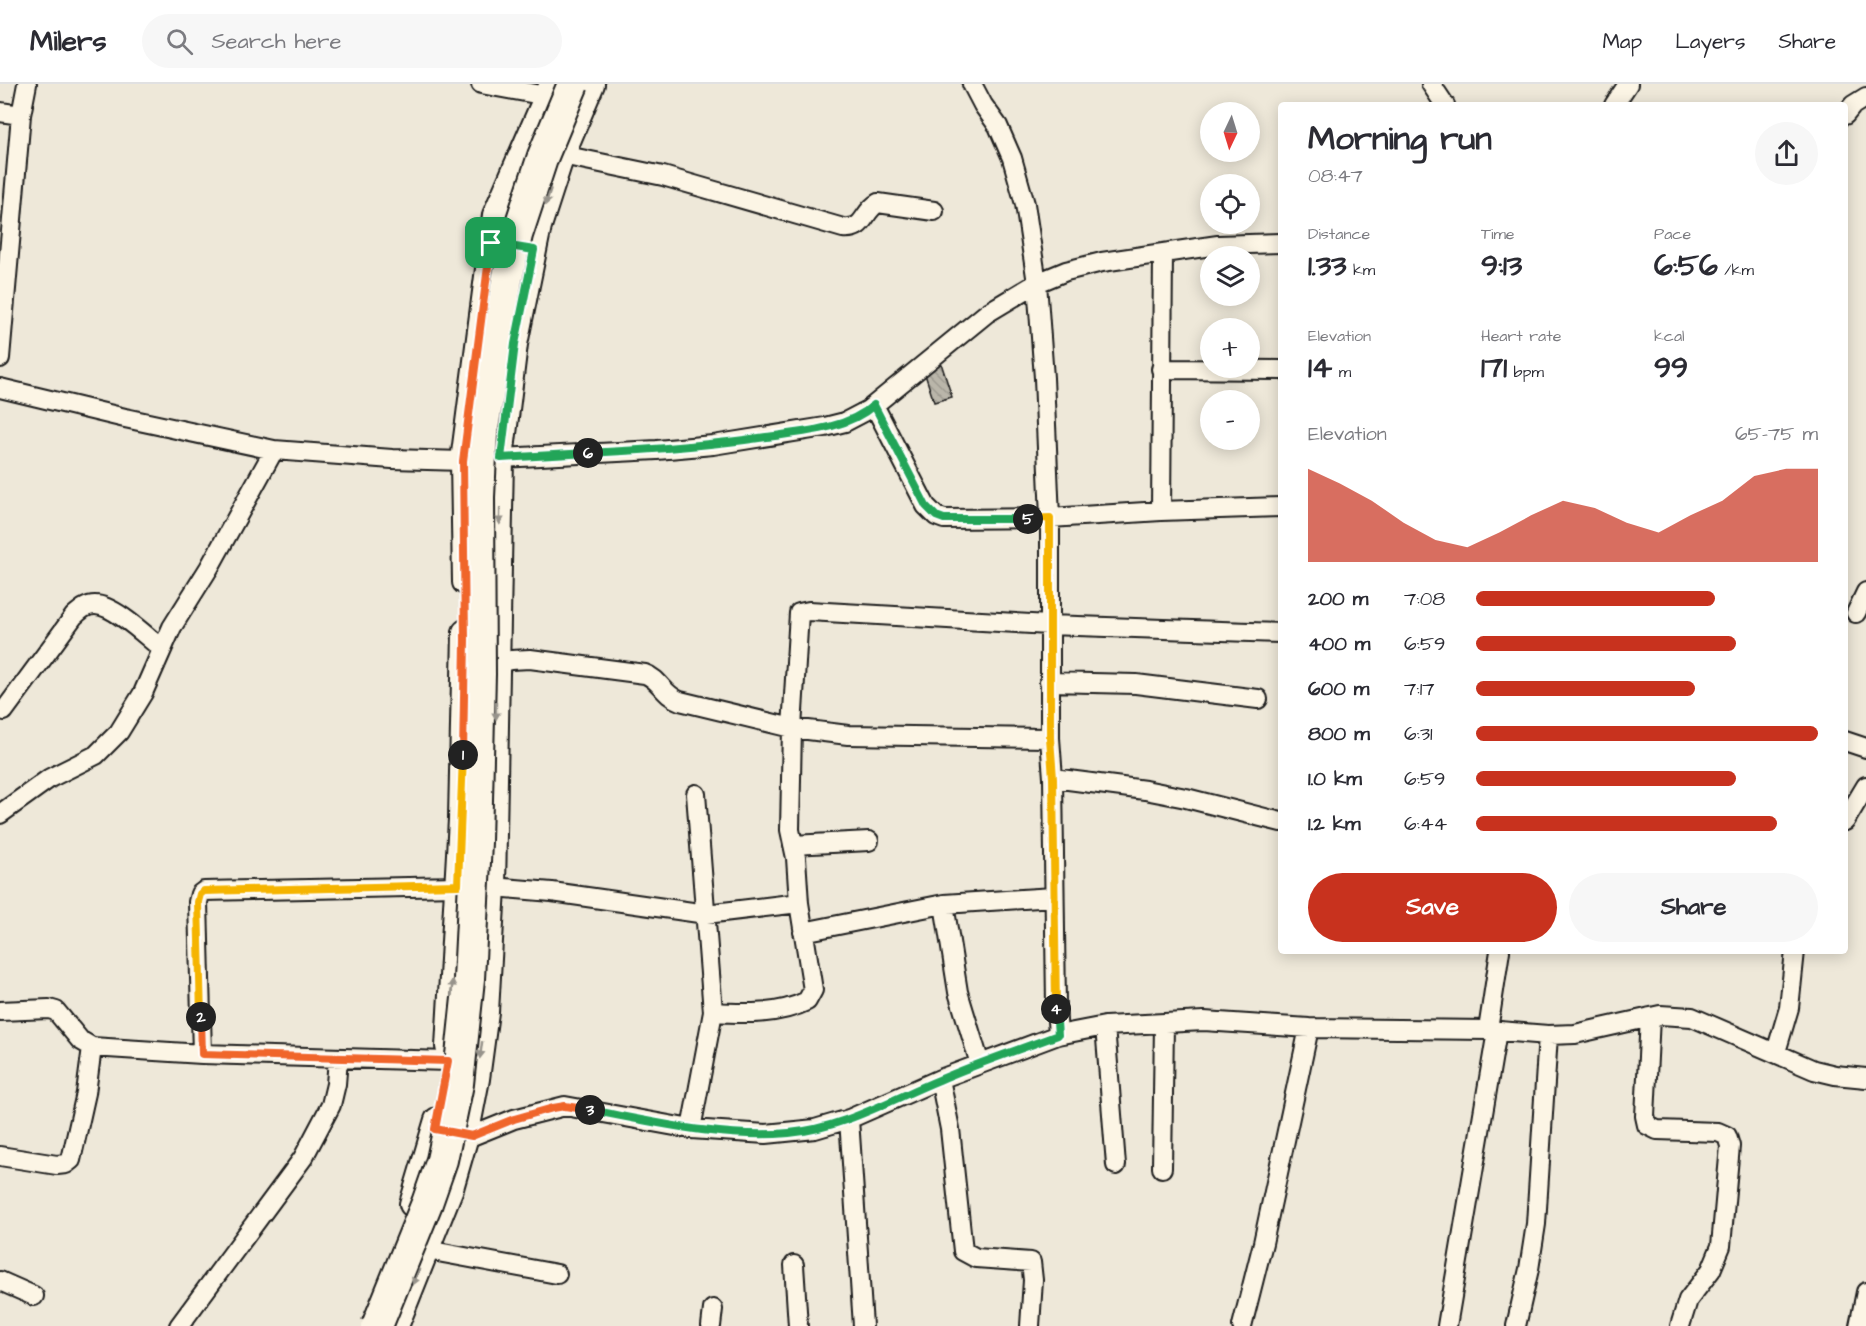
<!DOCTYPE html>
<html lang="en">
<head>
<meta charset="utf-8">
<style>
	:root { --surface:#fff; --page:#f7f7f7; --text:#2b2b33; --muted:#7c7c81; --line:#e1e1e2; --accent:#c8321e }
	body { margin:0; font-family:"Architects Daughter",sans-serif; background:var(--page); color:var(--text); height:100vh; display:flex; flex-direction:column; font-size:22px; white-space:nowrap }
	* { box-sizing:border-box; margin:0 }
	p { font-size:20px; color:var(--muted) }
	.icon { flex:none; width:33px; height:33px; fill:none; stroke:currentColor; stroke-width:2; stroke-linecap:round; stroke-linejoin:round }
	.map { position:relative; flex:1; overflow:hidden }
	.sheet { position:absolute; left:1278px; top:18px; width:570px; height:852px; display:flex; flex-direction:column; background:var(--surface); border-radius:6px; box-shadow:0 3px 15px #0003 }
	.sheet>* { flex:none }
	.needle { width:39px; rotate:184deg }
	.fabs { position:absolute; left:1200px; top:18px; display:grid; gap:12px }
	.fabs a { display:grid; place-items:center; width:60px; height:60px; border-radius:50%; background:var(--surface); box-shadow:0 3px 15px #0003; font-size:30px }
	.pin { position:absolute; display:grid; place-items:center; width:51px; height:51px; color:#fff; margin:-26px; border-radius:12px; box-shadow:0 3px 9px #0006 }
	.km { position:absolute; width:30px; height:30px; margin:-15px; border-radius:50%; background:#222; color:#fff; font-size:16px; line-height:30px; text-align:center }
	.round { display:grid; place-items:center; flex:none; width:63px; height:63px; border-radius:32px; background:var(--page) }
	.overview { display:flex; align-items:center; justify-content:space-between; height:102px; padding:0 30px }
	h1 { font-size:33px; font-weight:800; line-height:45px }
	.figures { display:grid; grid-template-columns:repeat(3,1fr); gap:9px; height:102px; padding:6px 30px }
	.figures div { display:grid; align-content:center }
	.figures b { font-size:30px; font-weight:800 }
	.figures small { font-size:16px; font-weight:400 }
	.figures p { font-size:16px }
	.chart { height:168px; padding:12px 30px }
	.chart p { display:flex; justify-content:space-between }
	.chart svg { width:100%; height:108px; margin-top:6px; fill:var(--accent); opacity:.7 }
	.button { display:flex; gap:12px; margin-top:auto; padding:12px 30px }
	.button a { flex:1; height:69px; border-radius:36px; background:var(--accent); color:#fff; font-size:24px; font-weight:800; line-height:69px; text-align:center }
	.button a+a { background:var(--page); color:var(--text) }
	ul { padding:0 30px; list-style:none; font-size:20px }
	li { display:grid; grid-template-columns:96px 72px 1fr; align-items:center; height:45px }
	li i { height:15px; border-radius:8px; background:var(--accent) }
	header { display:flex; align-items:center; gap:36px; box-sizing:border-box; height:84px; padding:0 30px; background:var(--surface); border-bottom:2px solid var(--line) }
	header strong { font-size:28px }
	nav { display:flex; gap:33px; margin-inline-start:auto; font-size:21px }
	.search { width:420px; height:54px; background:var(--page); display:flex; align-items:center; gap:15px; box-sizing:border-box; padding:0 21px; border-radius:33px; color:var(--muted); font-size:22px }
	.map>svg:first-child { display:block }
	.building { fill:url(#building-back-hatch); stroke:#1c1c1c; stroke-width:1.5 }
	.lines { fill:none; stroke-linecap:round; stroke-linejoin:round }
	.minor-casing { stroke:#1c1c1c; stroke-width:22 }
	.tertiary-casing { stroke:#1c1c1c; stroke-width:28 }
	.minor { stroke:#fcf5e5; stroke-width:18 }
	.tertiary { stroke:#fcf5e5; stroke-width:24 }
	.primary-bridge-casing { stroke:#1c1c1c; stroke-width:34; stroke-linecap:butt }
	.primary-bridge { stroke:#fcf5e5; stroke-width:30 }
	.oneway { fill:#97938b }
	.split-1-casing { stroke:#fff; stroke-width:12 }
	.split-2-casing { stroke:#fff; stroke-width:12 }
	.split-3-casing { stroke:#fff; stroke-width:12 }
	.split-4-casing { stroke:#fff; stroke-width:12 }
	.split-5-casing { stroke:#fff; stroke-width:12 }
	.split-6-casing { stroke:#fff; stroke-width:12 }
	.split-7-casing { stroke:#fff; stroke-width:12 }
	.split-1 { stroke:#f0652b; stroke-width:8 }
	.split-2 { stroke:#f5b400; stroke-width:8 }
	.split-3 { stroke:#f0652b; stroke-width:8 }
	.split-4 { stroke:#22a559; stroke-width:8 }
	.split-5 { stroke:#f5b400; stroke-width:8 }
	.split-6 { stroke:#22a559; stroke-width:8 }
	.split-7 { stroke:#22a559; stroke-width:8 }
</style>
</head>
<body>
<header>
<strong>Milers</strong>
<div class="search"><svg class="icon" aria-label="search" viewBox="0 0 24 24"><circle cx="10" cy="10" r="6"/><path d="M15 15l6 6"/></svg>Search here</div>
<nav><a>Map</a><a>Layers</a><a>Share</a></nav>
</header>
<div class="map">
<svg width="1866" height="1242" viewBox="0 0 1866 1242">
	<defs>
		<pattern id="building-back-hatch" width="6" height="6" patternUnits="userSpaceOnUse" patternTransform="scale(1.5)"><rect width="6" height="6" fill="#bab6aa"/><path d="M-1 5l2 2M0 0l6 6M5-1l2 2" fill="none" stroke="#9f9c92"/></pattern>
	</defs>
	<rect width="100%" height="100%" fill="#eee8d9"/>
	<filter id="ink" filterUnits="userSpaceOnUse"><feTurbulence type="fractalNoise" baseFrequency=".0167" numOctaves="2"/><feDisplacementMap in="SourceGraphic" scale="12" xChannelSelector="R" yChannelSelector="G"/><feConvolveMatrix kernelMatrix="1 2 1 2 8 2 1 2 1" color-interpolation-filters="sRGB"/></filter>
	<g filter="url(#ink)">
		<path class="building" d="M941,279L952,313L934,318L923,284Z"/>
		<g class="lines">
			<g class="minor-casing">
				<path id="minor" d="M481,0L547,12
					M972,0L983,21L998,42L1012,74L1025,120L1037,199L1044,294L1050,434V654L1053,694L1056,922L1058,951
					M1431,0L1445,21
					M1614,21L1628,0
					M0,28L21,31
					M1845,31L1853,21L1866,13
					M562,71L663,92L843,144C866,146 862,128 878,119L934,127
					M0,274L21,31L27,0
					M1161,285L1281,286
					M0,304L125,334L274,366L392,375L463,377
					M874,321L926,422L936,432L944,435L1050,434L1161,427L1281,423
					M501,374L657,366L713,361L825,343L845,338L868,326L987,229L1037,199L1066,187L1102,178L1218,161L1281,159
					M1161,427L1163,169
					M1856,529L1866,508
					M497,579L511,576L530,575L645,590C660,595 663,611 680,617L792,644L848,651L1050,654
					M1049,598L1136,600L1258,615
					M4,627L74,532C81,526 86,521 95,521C114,521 146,552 162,565
					M1845,657L1866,664
					M1053,694L1145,706L1186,714L1281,738
					M0,730L50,694L96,671L119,648L143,609L172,543L209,484L274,366
					M1845,737L1866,702
					M793,761L869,757
					M493,803L552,808L706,830L799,819
					M944,820L958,908L980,980
					M803,848L944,820L1054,813
					M0,927L49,925L56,927L80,956L92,963L202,970L448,977
					M713,928C745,930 779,931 807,917L813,906L799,819L796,774L790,746L792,644L799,529L809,527L1049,541L1281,549
					M1650,933L1645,1032L1647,1041L1657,1046L1718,1048L1727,1052L1730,1062L1721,1162L1711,1186L1688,1216L1680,1242
					M1105,942L1116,1081
					M1488,946L1500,867
					M1776,968L1789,924L1795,867
					M202,970L198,818L200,810L204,807L458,802
					M940,995L950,1045L963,1167L976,1174L1031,1178L1033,1196L1030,1242
					M849,1035L863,1242
					M691,1045L713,928L696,710
					M455,1049L472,1052L514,1035L565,1022L691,1045L766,1050L815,1045L849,1035L940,995L1058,951L1105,942L1204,937L1309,944L1488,946L1548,951L1575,950L1660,931L1692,933L1814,986L1835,991L1866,994
					M0,1072L57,1081L66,1080L71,1076L86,1009L92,963
					M1162,1084L1164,939
					M415,1161L427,1166L557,1190
					M794,1181L798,1242
					M0,1197L34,1212
					M179,1242L303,1074L331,1021L336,1000L338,975
					M711,1242L713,1225
					M1242,1242L1263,1159L1309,944
					M1447,1242L1497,947
					M1516,1242L1529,1185L1536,1140L1548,951
					M1859,1242L1866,1208"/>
			</g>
			<g class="tertiary-casing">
				<path id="tertiary" d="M465,498L463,377L495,131L552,0
					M448,963L461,735L465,548
					M412,1120L437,1036
					M396,1242L451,1104L466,1052L477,995L486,928L493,803L501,374L515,260L539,142L562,71L592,0"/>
			</g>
			<use href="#minor" class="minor"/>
			<use href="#tertiary" class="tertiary"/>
			<g class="primary-bridge-casing">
				<path id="primary-bridge" d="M377,1242L427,1119L442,1076L458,1000L469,895L476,758L480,590L479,413L482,351L507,196L517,151L543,72L573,0"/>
			</g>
			<use href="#primary-bridge" class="primary-bridge"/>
		</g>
		<defs><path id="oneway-solid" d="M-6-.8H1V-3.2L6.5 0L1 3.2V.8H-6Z" transform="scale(1.5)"/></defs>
		<g class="oneway">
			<use href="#oneway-solid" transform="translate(548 113) rotate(108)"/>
			<use href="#oneway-solid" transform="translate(500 432) rotate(91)"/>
			<use href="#oneway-solid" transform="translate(496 627) rotate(90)"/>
			<use href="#oneway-solid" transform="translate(452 904) rotate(-86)"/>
			<use href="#oneway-solid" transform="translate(481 966) rotate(98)"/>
			<use href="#oneway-solid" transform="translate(416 1193) rotate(112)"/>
		</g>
	</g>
	<g class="lines" filter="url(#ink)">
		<g class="split-1-casing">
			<path id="split-1" d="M463,671L465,556L463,377L491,159"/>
		</g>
		<g class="split-2-casing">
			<path id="split-2" d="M201,933L198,818L200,810L204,807L458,801L463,671"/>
		</g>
		<g class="split-3-casing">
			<path id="split-3" d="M201,933L202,970L448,977L435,1045L472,1052L514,1035L553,1024L565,1022L590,1026"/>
		</g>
		<g class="split-4-casing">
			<path id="split-4" d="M590,1026C654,1038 724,1055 789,1049C843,1044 890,1016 939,996C978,979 1018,966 1058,951L1056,925"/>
		</g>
		<g class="split-5-casing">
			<path id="split-5" d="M1028,435L1050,434V654L1053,694L1056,925"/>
		</g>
		<g class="split-6-casing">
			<path id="split-6" d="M588,369C647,366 706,362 766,353C801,348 846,346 874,321L926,422L936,432L944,435H1028"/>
		</g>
		<g class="split-7-casing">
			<path id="split-7" d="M491,159L534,166L515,260L501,374L588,369"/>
		</g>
		<use href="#split-1" class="split-1"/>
		<use href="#split-2" class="split-2"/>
		<use href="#split-3" class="split-3"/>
		<use href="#split-4" class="split-4"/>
		<use href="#split-5" class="split-5"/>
		<use href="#split-6" class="split-6"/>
		<use href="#split-7" class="split-7"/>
	</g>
</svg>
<div class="fabs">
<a><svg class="needle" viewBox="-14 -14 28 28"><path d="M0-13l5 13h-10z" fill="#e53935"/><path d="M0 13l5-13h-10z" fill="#7c7c81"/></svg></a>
<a><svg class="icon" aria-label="locate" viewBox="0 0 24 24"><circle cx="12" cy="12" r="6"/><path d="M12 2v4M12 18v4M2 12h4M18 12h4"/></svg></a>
<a><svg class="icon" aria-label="layers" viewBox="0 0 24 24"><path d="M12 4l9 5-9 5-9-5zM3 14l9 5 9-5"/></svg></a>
<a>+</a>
<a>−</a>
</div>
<div class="pin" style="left:491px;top:159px;background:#1e9e55"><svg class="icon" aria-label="arrive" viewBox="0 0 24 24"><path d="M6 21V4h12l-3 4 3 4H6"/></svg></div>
<b class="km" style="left:463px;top:671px">1</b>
<b class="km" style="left:201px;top:933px">2</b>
<b class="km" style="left:590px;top:1026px">3</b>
<b class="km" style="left:1056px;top:925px">4</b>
<b class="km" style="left:1028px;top:435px">5</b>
<b class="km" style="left:588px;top:369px">6</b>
<section class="sheet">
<div class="overview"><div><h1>Morning run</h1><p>08:47</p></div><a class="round"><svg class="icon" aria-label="share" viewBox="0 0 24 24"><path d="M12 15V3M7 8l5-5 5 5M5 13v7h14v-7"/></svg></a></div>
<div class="figures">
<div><p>Distance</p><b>1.33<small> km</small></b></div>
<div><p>Time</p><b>9:13</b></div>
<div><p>Pace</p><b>6:56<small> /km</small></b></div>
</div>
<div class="figures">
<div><p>Elevation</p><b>14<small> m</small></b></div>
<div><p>Heart rate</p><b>171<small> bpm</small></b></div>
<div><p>kcal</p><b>99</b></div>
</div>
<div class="chart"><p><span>Elevation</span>65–75 m</p>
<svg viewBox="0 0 160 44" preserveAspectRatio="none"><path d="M0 44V6L10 12L20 19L30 28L40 35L50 38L60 32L70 25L80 19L90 22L100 28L110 32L120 25L130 19L140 9L150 6L160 6V44z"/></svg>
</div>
<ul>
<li><b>200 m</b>7:08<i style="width:70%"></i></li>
<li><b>400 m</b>6:59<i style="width:76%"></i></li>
<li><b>600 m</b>7:17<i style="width:64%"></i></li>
<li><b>800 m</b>6:31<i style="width:100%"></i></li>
<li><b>1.0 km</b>6:59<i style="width:76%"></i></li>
<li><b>1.2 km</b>6:44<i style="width:88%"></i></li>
</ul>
<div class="button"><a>Save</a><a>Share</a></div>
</section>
</div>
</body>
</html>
